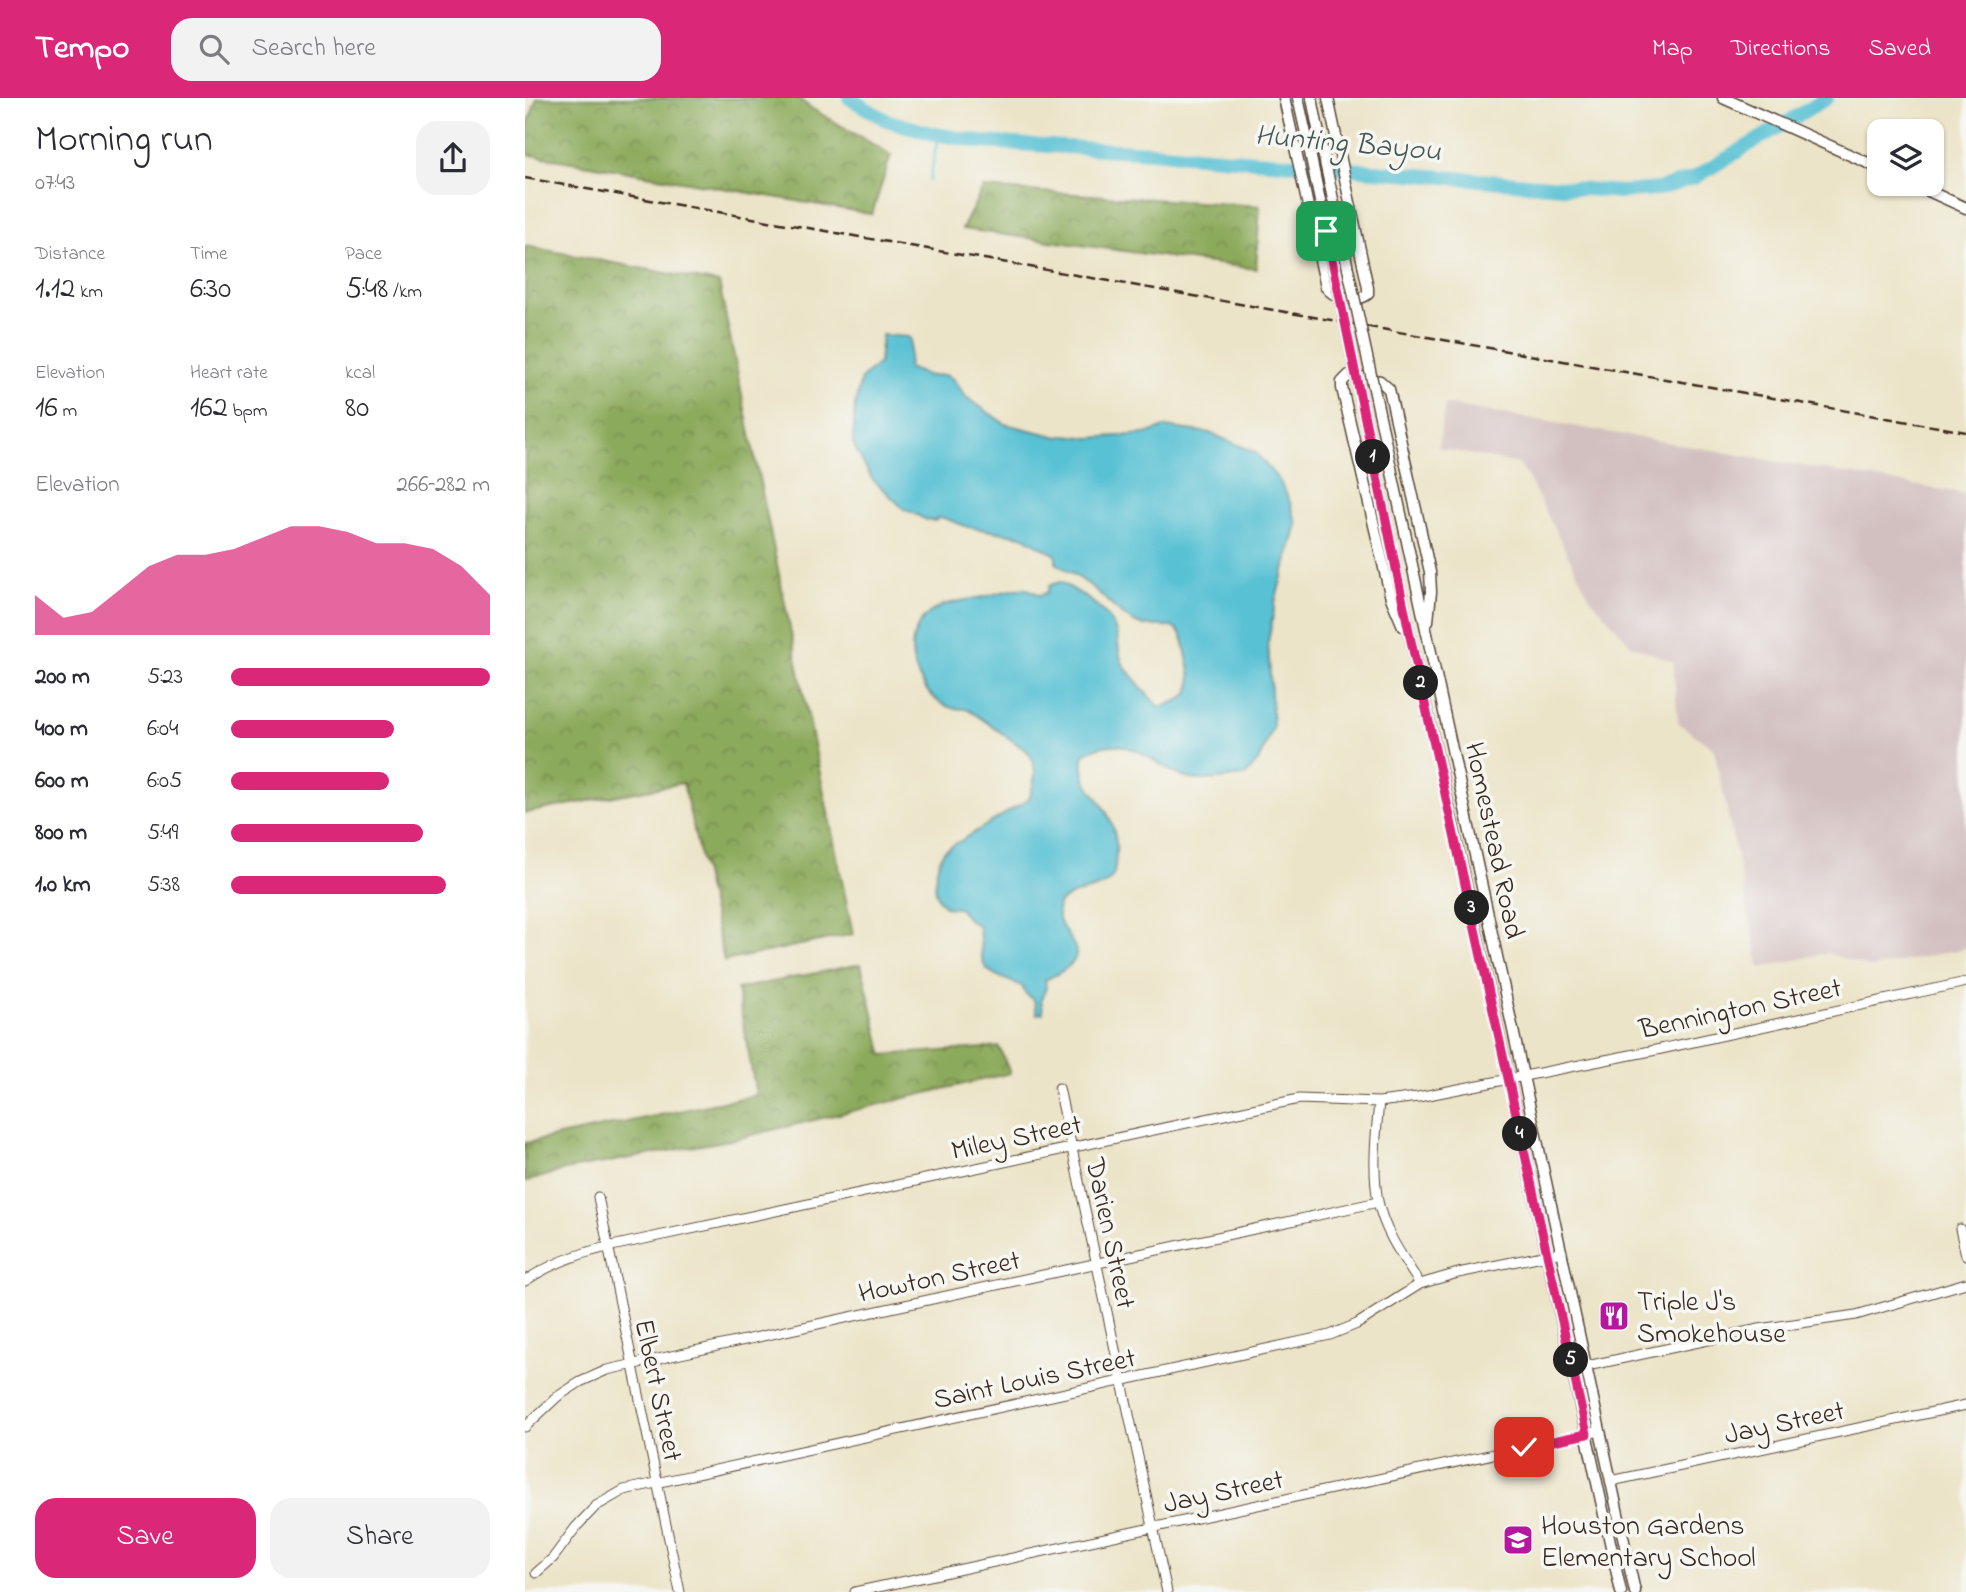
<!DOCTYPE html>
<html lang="en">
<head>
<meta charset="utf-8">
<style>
	:root { --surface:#fff; --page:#f2f2f3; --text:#2b2b33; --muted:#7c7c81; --accent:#db2777 }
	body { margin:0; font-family:"Indie Flower",sans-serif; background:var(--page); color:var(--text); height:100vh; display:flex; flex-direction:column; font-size:26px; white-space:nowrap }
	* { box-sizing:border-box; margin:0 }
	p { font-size:23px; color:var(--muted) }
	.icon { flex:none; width:38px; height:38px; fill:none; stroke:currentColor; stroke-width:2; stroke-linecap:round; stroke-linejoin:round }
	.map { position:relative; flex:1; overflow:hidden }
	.details { display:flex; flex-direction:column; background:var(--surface); width:525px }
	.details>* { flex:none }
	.fabs { position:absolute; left:1342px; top:21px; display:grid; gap:14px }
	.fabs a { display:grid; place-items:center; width:77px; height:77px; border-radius:14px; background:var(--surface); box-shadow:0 2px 5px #0004; font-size:35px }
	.pin { position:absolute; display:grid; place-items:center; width:60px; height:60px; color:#fff; margin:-30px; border-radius:14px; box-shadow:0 4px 10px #0006 }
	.km { position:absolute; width:35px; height:35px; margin:-18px; border-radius:50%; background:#222; color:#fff; font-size:19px; line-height:35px; text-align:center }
	.round { display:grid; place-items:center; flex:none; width:74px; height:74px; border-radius:21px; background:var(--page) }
	.overview { display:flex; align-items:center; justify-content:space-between; height:119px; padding:0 35px }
	h1 { font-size:38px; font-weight:600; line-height:52px }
	.stats { display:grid; grid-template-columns:repeat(3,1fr); gap:10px; height:119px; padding:7px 35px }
	.stats div { display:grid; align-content:center }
	.stats b { font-size:30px; font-weight:600 }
	.stats small { font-size:19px; font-weight:400 }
	.stats p { font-size:19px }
	.chart { height:196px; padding:14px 35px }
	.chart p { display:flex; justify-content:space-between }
	.chart svg { width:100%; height:126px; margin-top:7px; fill:var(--accent); opacity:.7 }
	.cta { display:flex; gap:14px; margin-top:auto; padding:14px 35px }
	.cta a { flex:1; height:80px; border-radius:21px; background:var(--accent); color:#fff; font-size:28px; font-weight:600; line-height:80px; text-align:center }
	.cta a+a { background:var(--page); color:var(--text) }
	ul { padding:0 35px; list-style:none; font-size:23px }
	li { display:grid; grid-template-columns:112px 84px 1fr; align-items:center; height:52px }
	li i { height:18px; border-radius:9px; background:var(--accent) }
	header { display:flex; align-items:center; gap:42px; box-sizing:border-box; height:98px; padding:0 35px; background:var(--accent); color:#fff }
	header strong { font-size:33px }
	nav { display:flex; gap:38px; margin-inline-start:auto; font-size:24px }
	.search { width:490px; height:63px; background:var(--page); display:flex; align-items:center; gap:18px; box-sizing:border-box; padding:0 24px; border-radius:21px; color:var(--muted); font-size:26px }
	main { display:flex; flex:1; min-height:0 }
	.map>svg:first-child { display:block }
	.industrial { fill:#d2bfbf }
	.forest { fill:url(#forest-crowns); stroke:#646a3d; stroke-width:2 }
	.water { fill:#58c1d4; stroke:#4a7679; stroke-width:2 }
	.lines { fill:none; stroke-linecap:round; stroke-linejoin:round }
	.stream { stroke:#58c1d4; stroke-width:2.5 }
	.river { stroke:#58c1d4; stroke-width:14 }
	.minor-casing { stroke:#564638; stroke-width:11 }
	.major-casing { stroke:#564638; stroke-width:13 }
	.minor { stroke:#fff; stroke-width:9 }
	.major { stroke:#fff; stroke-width:10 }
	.rail { stroke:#3b2a1e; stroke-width:2.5; stroke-dasharray:10 5; stroke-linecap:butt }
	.major-bridge-casing { stroke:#564638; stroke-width:13; stroke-linecap:butt }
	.major-bridge { stroke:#fff; stroke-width:10 }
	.route-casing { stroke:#fff; stroke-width:14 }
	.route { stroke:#db2777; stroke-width:9 }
	.labels { text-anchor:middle; stroke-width:7; stroke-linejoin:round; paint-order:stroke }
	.street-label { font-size:28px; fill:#3b2a1e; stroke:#f6f6f2 }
	.poi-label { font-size:28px; fill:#3b2a1e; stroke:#f6f6f2; text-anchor:start }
	.water-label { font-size:30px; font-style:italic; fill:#445755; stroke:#f6f6f2 }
</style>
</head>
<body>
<header>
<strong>Tempo</strong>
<div class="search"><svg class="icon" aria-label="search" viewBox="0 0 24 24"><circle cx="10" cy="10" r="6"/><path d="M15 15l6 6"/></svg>Search here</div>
<nav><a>Map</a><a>Directions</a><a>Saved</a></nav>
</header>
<main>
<section class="details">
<div class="overview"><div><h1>Morning run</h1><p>07:43</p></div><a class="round"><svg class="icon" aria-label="share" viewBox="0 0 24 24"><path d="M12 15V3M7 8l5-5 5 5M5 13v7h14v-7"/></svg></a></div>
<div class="stats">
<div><p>Distance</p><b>1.12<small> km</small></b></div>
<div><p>Time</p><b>6:30</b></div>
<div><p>Pace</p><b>5:48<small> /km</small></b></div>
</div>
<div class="stats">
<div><p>Elevation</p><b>16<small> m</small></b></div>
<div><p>Heart rate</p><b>162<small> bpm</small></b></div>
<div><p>kcal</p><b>80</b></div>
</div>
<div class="chart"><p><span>Elevation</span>266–282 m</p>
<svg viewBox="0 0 160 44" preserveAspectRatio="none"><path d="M0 44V30L10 38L20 36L30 28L40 20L50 16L60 16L70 14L80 10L90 6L100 6L110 8L120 12L130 12L140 14L150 20L160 30V44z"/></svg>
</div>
<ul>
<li><b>200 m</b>5:23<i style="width:100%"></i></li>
<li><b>400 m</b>6:04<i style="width:63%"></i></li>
<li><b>600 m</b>6:05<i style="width:61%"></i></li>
<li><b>800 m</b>5:49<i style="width:74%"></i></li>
<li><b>1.0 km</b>5:38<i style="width:83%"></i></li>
</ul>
<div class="cta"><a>Save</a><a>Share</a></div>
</section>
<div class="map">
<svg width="1441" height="1494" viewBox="0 0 1441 1494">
	<defs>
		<pattern id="forest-crowns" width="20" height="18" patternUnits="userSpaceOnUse" patternTransform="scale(1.75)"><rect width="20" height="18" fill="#8caa5c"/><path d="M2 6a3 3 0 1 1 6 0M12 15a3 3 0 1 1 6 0" fill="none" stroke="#748b4b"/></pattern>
	</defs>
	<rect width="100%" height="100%" fill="#f6f6f2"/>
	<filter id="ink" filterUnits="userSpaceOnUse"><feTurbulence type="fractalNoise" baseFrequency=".0143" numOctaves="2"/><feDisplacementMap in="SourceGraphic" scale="14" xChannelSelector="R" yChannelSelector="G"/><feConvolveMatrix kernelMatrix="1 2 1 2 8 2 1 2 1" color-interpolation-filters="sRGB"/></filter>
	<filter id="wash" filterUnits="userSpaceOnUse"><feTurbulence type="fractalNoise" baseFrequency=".00686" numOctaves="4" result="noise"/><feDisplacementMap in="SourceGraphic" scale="28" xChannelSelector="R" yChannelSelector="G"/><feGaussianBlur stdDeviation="1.57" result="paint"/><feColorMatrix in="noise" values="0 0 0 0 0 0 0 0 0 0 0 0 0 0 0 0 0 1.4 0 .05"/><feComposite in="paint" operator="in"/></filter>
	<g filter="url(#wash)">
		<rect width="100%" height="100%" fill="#ece4c8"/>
		<path class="industrial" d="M920,306L1441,396V850L1347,870L1302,855L1235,870L1189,651L1153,625L1148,564L1106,547L1065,500L1004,381L994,366L913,350Z"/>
		<path class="forest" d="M12,0H273L286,10L366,57L347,116L0,56V35Z
			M458,90L735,108L731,171L437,131Z
			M0,148L194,185L328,836L199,863L158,685L0,715Z
			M336,866L358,957L474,949L485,975L210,1041L40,1072L0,1084V1045L231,997L212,891Z"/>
		<path class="water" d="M357,237L383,239L386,242L383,270L404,278L420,277L428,281L441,299L480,326L534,339L542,337L564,340L621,336L640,329L685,335L730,354L754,382L765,404L772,427L751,500L743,544L748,629L734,662L720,678C702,679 676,686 659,679C622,664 602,631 559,656C553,685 570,692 582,715C589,728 592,743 591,757C590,764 591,774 587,779C577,794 546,792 533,806C527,843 585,853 520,882L521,890L516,901L518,915L512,916L509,902L500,895L497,888C452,870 458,874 454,828L444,822L434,810C430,810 426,810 422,809C403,799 411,767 419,753L504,701C509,686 514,669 504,655C501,652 448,614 443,612C439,610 432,611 427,610C401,603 383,567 388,542C397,505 427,505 459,499C471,496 489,489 501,491C505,491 511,495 515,497L522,495L525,487L535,484C552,493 575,506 586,523C596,539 591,550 597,564C599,569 630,607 634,608C639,610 644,605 649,604C672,598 666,576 662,560C660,551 660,541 654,534C643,523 626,531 613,526C595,518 582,501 567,489C556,480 543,473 531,465V457L497,438L443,429L419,420H412L411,423L402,422L379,411L347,381L331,352L328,344L330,308L336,281L354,265Z"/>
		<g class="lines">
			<path class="stream" d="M405,83L413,37"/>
			<path class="river" d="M324,0L361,22L405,35L456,44L626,54L1095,94L1133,91L1169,80L1302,0"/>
		</g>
	</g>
	<g filter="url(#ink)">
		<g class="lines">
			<g class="minor-casing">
				<path id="minor" d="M534,990L642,1494
					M854,1004C851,1036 847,1071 853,1103C859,1134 879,1161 895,1186
					M73,1099L155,1494
					M1435,1131L1441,1157
					M0,1183C25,1166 52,1156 82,1149L774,1001L854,1004L893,999L1136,951L1441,884
					M1048,1271L1234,1231L1331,1217L1441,1185
					M0,1329L32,1299L55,1284L82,1272L853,1104
					M1086,1383L1441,1307
					M11,1475L28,1460L51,1429L71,1408L99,1392L805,1237L832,1226L895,1186L933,1175L1037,1154
					M330,1494L1075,1333"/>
			</g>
			<g class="major-casing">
				<path id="major" d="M759,0L801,189C808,200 832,205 843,196V190L803,0
					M773,0L782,40
					M787,0L795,41
					M1198,0L1354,70
					M1388,86L1441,110
					M859,413L886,543L927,723L1096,1494
					M876,416L1110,1494
					M878,528L866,500L817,290V284L824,277L855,283L864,291L905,474L906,494L903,523"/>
			</g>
			<use href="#minor" class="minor"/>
			<use href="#major" class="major"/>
			<path class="rail" d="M0,80L1441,334"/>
			<g class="major-bridge-casing">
				<path id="major-bridge" d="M782,40L859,413
					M795,41L876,416"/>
			</g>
			<use href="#major-bridge" class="major-bridge"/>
		</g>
	</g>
	<g class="lines" filter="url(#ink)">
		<g class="route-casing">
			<path id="route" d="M801,133L886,543L1062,1336L999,1349"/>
		</g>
		<use href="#route" class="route"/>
	</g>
	<defs>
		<g id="restaurant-square" transform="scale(1.575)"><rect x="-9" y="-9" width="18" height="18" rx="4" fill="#b5179e" stroke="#f6f6f2"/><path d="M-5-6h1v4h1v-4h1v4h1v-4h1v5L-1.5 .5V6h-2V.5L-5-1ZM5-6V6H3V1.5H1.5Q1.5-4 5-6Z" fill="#fff"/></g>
		<g id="school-square" transform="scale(1.575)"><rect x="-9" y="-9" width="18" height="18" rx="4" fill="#b5179e" stroke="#f6f6f2"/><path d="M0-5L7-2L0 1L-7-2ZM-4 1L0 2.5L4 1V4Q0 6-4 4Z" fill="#fff"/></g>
	</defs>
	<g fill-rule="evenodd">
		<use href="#restaurant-square" x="1089" y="1218"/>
		<use href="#school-square" x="993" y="1442"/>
	</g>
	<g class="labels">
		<g class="street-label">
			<text transform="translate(971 742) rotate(78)" y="10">Homestead Road</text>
			<text transform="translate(1215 909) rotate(-12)" y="10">Bennington Street</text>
			<text transform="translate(491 1038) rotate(-12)" y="10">Miley Street</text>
			<text transform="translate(587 1135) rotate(78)" y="10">Darien Street</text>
			<text transform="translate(414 1177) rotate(-12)" y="10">Howton Street</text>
			<text transform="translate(509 1279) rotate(-12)" y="10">Saint Louis Street</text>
			<text transform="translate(135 1292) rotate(78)" y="10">Elbert Street</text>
			<text transform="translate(1259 1323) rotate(-12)" y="10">Jay Street</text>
			<text transform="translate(698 1392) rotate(-12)" y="10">Jay Street</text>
		</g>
		<g class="poi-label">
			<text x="1112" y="1212">Triple J's<tspan x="1112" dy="32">Smokehouse</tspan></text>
			<text x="1016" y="1436">Houston Gardens<tspan x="1016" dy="32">Elementary School</tspan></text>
		</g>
		<g class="water-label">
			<text transform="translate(823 44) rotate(5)" y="10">Hunting Bayou</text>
		</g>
	</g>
</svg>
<div class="fabs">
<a><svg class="icon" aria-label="layers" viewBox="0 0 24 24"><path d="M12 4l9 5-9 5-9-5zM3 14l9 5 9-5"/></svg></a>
</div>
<div class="pin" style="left:801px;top:133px;background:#1e9e55"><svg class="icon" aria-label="arrive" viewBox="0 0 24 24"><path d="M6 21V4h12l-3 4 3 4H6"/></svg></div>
<div class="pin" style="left:999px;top:1349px;background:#d93025"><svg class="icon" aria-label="check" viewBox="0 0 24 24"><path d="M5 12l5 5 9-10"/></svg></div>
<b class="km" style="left:848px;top:359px">1</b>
<b class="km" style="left:896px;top:585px">2</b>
<b class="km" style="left:947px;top:810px">3</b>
<b class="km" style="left:995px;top:1036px">4</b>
<b class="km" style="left:1046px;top:1262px">5</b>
</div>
</main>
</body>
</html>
